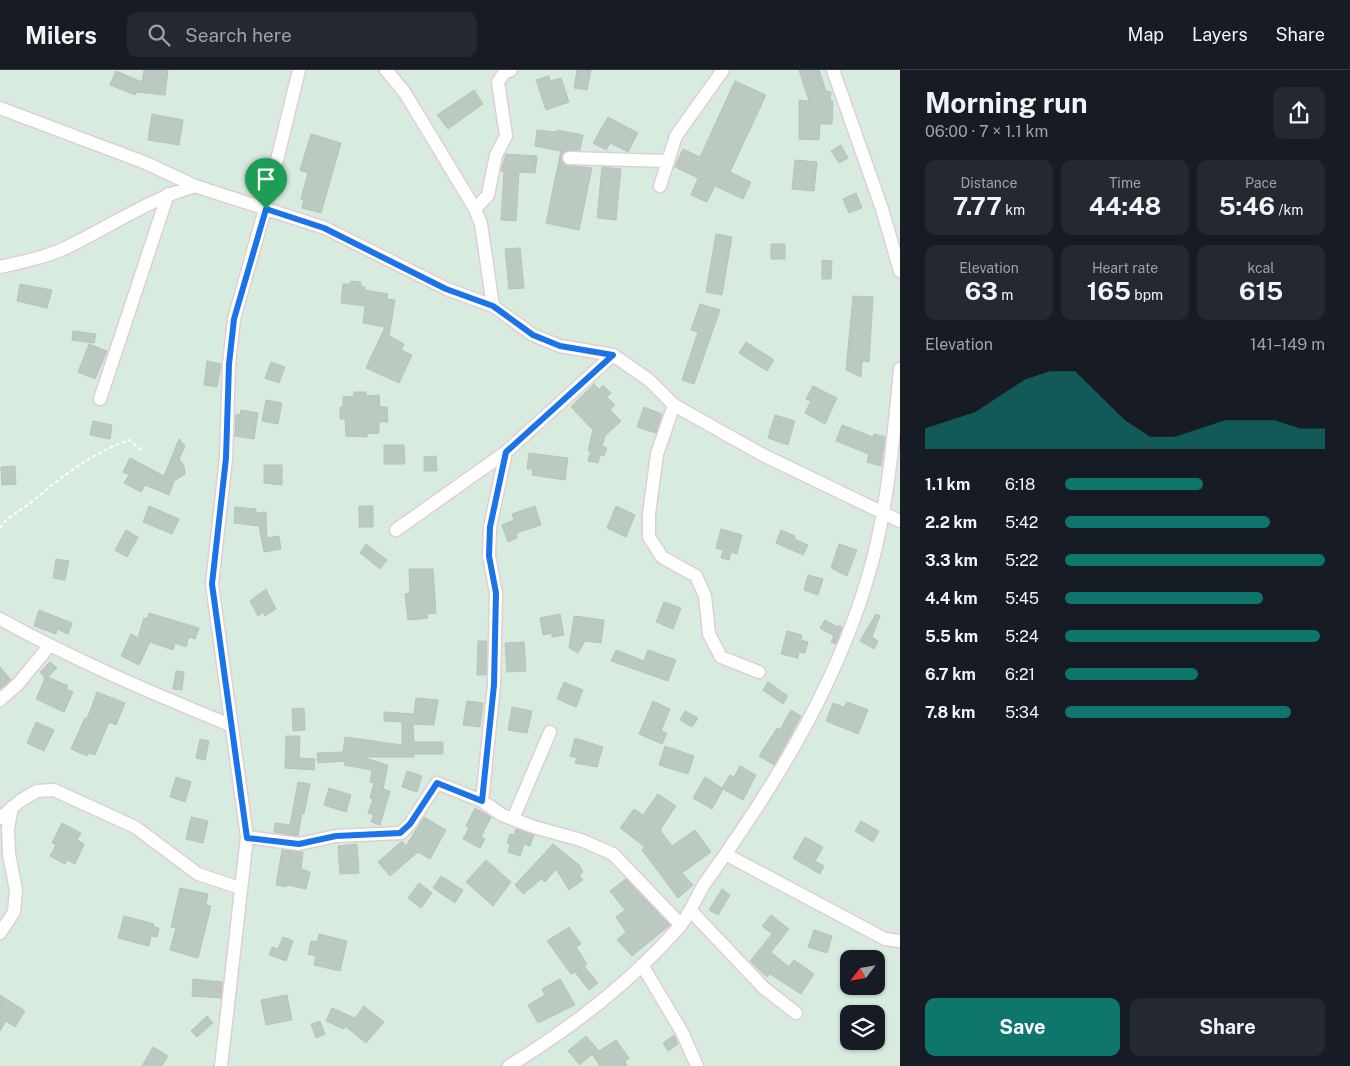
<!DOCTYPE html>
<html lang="en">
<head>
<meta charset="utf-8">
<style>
	:root { --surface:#171b24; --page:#242831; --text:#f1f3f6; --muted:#9ea1a6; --line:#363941; --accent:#0f766e }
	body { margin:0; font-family:"Public Sans",sans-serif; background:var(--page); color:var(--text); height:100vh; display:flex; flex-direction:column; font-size:19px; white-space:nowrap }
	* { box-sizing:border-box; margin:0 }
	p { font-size:16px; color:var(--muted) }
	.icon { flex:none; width:28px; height:28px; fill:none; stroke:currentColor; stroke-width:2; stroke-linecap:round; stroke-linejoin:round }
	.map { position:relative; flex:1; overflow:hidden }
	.panel { display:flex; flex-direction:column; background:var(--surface); width:450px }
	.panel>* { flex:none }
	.needle { width:32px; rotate:239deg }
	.controls { position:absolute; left:840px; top:880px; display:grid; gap:10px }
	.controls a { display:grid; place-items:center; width:45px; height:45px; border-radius:10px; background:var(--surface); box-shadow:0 1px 4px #0004; font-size:25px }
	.pin { position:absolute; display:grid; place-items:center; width:42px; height:42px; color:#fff; margin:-51px -21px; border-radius:50% 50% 50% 0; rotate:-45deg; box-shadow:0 0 5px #0007 }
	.pin .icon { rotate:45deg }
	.round { display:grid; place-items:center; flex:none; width:52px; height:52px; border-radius:10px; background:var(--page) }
	.overview { display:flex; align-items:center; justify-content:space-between; height:85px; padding:0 25px }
	h1 { font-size:28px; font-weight:700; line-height:38px }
	.figures { display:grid; grid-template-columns:repeat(3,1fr); gap:8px; height:85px; padding:5px 25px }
	.figures div { display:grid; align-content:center; border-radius:10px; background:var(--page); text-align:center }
	.figures b { font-size:25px; font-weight:700 }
	.figures small { font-size:14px; font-weight:400 }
	.figures p { font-size:14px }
	.chart { height:140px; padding:10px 25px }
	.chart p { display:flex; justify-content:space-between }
	.chart svg { width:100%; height:90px; margin-top:5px; fill:var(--accent); opacity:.7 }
	.button { display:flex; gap:10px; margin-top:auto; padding:10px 25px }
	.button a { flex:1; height:58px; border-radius:10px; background:var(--accent); color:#fff; font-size:20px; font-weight:700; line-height:58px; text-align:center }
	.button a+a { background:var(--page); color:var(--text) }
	ul { padding:0 25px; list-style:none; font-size:16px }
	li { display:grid; grid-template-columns:80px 60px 1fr; align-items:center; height:38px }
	li i { height:12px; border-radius:6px; background:var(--accent) }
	header { display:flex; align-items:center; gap:30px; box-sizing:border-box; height:70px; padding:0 25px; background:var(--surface); border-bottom:1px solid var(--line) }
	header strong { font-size:24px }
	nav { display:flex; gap:28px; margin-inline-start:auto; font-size:18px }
	.search { width:350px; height:45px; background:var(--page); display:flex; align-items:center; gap:12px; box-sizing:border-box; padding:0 18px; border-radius:10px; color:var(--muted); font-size:19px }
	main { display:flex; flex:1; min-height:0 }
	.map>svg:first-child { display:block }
	.building { fill:#bbc9c1; stroke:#b2c6bb }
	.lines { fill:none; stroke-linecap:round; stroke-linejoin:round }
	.minor-casing { stroke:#e2cdd4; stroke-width:15 }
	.path { stroke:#fff; stroke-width:2; stroke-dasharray:4 2.5; stroke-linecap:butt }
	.minor { stroke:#fff; stroke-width:12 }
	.route-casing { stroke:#fff; stroke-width:10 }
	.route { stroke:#1a73e8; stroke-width:6 }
</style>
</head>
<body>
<header>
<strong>Milers</strong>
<div class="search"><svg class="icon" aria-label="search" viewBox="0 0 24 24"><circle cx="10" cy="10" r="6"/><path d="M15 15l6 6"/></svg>Search here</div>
<nav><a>Map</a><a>Layers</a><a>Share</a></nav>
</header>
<main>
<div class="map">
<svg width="900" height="996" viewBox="0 0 900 996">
	<rect width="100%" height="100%" fill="#d8ebdf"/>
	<path class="building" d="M144,0H168L165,25L136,22L135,25L110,15L116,1L142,12Z
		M577,0H591L587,20L574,18Z
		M799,0H819L826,21L831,22L830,31H833L832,54H820L819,70L799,69V30L809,31Z
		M549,6L550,11L561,8L569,32L546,40L536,10Z
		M735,11L766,25L730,102L751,112L743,129L715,116L707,132L691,125L698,108L675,97L683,79L700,87Z
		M474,20L483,34L448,59L437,45Z
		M152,44L183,50L179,75L148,70Z
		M608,47L638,63L628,82L610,73L606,80L593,73Z
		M537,60L557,62V60L583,65L580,80L566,81L561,87L565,95L592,98L579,160L546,153L561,81L535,76Z
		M311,64L341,73L321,143L302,138L304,130L301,129L308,103L300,100Z
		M841,75L848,88L839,93L831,81Z
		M506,84L537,86L535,103L519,102L516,151L501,150L504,101H501Z
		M795,90L817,92L814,121L792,119Z
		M602,97L621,99L616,150L597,148Z
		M856,123L862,138L849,143L843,129Z
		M716,164L732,167L722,225L706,222Z
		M771,174H785V189H771Z
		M520,178L524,218L509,219L505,179Z
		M822,190L832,191L831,209H822Z
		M351,211L361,212V216L365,217V220L388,224L387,229L395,230L389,266L404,274L401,280L412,285L399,313L366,298L385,257L363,253L365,236L341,233L343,214H350Z
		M20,214L52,220L47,238L17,231Z
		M853,226L873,227L869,292L862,291L861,307L846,300Z
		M700,234L720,240L694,314L682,310L698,262L691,260Z
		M73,261L96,264L94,273L72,270Z
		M746,272L774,290L767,301L739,283Z
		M89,274L107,281L95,309L78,302Z
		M207,291L221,294L217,317L204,315Z
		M271,292L285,297L279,313L265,308Z
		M594,314L599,319L603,315L611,323L607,327L615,335L610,340L621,351L605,366L602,376L607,378L604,386L600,385L598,393L588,391L591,381H588L593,360L571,337Z
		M813,316L837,328L825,354L805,343L811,331L806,329Z
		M354,322H366V326L379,325L380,337H387L388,352H379V363L367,364V367L346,366L345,349H340V337H343V327L354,326Z
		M266,330L282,333L278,354L262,351Z
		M644,337L662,344L656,363L637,357Z
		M241,340L258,343L254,369L235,366L236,344L240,345Z
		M775,345L795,351L788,375L768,368Z
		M93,351L112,355L110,369L90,365Z
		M842,355L873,367L874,364L885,367L881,396L867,392L869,384L836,371Z
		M179,369L185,376L179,389L184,396L185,404L174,411L169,425L145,415L141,422L124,413L129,405L123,402L130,388L164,406Z
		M384,375H404L405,394H384Z
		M529,383L568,388L565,410L532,405L533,399H527Z
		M436,386L437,401H424V387Z
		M264,395H282V415L264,413Z
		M15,396L16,414L2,415L1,397Z
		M149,436L179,449L172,464L143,452Z
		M359,436H373V457H359Z
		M535,436L541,455L516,463L517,468L508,472L502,455L514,450L512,444Z
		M616,436L635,445L626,467L607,458Z
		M235,437L256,439V443L266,442L267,468L279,466L281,479L264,482L259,456L234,453Z
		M721,459L742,465L737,484L731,482L729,490L721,488L723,480L716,478Z
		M126,460L138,467L127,487L115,480Z
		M781,460L795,466L794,469L808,475L803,485L776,473Z
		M366,474L387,490L380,499L360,483Z
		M839,474L857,480L847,506L831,498Z
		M56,489L69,491L65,510L53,508Z
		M409,499H433L436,543L427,544L428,548L408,550L405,524L410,523Z
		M808,505L823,509L818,525L804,520Z
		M266,519L276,539L265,546L263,542L258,546L250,531Z
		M664,532L681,538L673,559L656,552Z
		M39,540L72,553L68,564L57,559L56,564L34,556Z
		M149,543L199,558L195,569L189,567L186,577L175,573L173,580L150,572L139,595L121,586L131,564L138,568L144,548L147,549Z
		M560,544L564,565L552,567V563L543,565L540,548Z
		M876,544L880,546L872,567L878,571L874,579L860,571Z
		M574,546L604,550L601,573L585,571L578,583L569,578Z
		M825,550L838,557L839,555L842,557L836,574L831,572L834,566L820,558Z
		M787,561L802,565L801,570L808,572L805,583L799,582L798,588L781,584Z
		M478,571H487L486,605H477Z
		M524,572L526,601L507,602L505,573Z
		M616,580L644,591L648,580L676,590L668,611L611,591Z
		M50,592L57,598L48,607L68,616L66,619L73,622L64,642L36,629L45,608L40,602Z
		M0,597L11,610L0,619Z
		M176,601L184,602L182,620L173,619Z
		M564,612L583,620L576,637L557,629Z
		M768,612L788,626L783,634L763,620Z
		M97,622L125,633L116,655L109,652L95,685L89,683L87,686L71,679L85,648L87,649Z
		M416,628L438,630L434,655L413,654L414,672H443V684H414V687H362L388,695L383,719L390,721L380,755L371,752L374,745L368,743L373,729L370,728L374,713L370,712L372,700L344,695L345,691L318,693L317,683L343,682L345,667L402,675V652L384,651V642L414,644Z
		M467,631L483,633L480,657L463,655Z
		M653,631L670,639L661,661L667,663L662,674L639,664Z
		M847,632L868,640L858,664L826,651L833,633L844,637Z
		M512,637L532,641L527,663L508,660Z
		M304,638L305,660L293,661L292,639Z
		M791,640L801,646L774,695L759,686L777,658L780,660Z
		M685,641L698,648L692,657L680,650Z
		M36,652L54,660L44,681L27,673Z
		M286,666H300L299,688L315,689L314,700L285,698Z
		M575,668L603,677L597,697L575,693L577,688L570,686Z
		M200,669L209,671L205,690L196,688Z
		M665,676L694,686L688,704L659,695Z
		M740,696L756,705L743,730L723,719L712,739L693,728L705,707L722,718L730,705L734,707Z
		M407,701L422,706L417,722L402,717Z
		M176,707L191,712L185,732L170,727Z
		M298,712L310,714L304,744L302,743L298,766L274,762L275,753L290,755Z
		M329,718L351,725L346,742L324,735Z
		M658,724L676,736L660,760L672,776L695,760L711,782L682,803L693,815L678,828L642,780L645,777L620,758L634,739L643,745Z
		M475,738L491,747L481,767L485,769L480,778L463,769L469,758L466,756Z
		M191,747L208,751L203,773L186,769Z
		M424,747L446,760L430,789L418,782L390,806L378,792L402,771L406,776Z
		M861,751L879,761L873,772L855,761Z
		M62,753L81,763L77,770L84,774L75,794L67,790L65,794L50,786L56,775L52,773Z
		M516,759L534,765L530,776L524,774L520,786L508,782L510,774L507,773L510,764L514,765Z
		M805,767L823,777L815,791L824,796L820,804L793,788Z
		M357,774L359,803L340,804L338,776Z
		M553,774L579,795L583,802L579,805L583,810L569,820L556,799L545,812L541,809L523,824L515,815Z
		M282,780L303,782L301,799L310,802L306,819L288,815L286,817L276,815Z
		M486,790L511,812L493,836L466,812Z
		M441,806L463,820L455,833L433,818Z
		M626,809L670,855L632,886L617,870L626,862L616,847L625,840L610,821Z
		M419,813L432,823L421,838L408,828Z
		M180,818L208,824L206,835L211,836L198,888L170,880L176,858L171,857Z
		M722,819L730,825L718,845L709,840Z
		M771,845L789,859L771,882L789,897L794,890L814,904L801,924L770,904L767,907L750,891L772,864L762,856Z
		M124,846L154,854L153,857L159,858L157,867L151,866L149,876L118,868Z
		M569,857L581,874L576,877L587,894L584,896L598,913L589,920L575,902L571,904L547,871Z
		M814,860L832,866L827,883L808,877Z
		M319,864L347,871L340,901L314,895L316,886L308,884L311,871L317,872Z
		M283,867L293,871L286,891L269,885L272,877L278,879Z
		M193,909L222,912L221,928L192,926Z
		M560,909L575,935L538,953L528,935L545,925L542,919Z
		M0,925L25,941L15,957L6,951L0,961Z
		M287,925L292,950L266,955L261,930Z
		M364,936L384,952L366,973L345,956L344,959L326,951L332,938L355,948Z
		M207,946L213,953L197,967L191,961Z
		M320,951L325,964L316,968L311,954Z
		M674,965L678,974L668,981L663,973Z
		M586,966L599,981L616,970L629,988L625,991L627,996H600L592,984L580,995L568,981Z
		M153,977L168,986L162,996H142Z"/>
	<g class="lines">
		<g class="minor-casing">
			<path id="minor" d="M386,0L405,23L475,139L481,154L493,236
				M833,0L882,139L900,201
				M0,38L146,93L195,116L325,158L447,219L493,236L533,265L560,276L613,285L649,310L674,335L763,385L900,451
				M569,88L667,91
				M660,116L676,66L723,0
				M475,139L488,125L496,85L506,66L498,12L504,3L511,0
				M0,197C21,192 44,188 63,179C108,158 147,130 195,116
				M100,329L168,124
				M674,335L657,384L649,444V467L662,487L696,506L705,526L709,564L721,587L759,602
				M396,460L506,382L613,285
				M0,549C74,590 152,623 230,655
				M0,630L18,614L49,576
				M482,731L494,615L496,523L489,486L490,457L506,382
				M0,748L20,731L37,721L54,720L135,757L198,804L240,818
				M513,749L550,662
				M247,767L299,774L336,766L401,763L410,754L437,713L482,731L502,745L534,757L581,770L613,784L681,855
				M727,785L885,869L900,871
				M690,840L764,918L796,943
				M0,863L14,842L16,820L9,784L8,758L12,737
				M642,895L682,962L697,996
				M221,996L247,767L212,514L226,388L229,294L234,249L265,139L299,0
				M509,996C571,958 632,911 680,856C690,844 696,827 705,813C777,713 843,606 874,485C889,424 894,361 900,299"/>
		</g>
		<path class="path" d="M0,458C8,446 18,442 29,434C62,407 89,384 129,370L142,381"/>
		<use href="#minor" class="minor"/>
	</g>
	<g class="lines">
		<g class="route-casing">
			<path id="route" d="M266,139L324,158L446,219L493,236L533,265L560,276L613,285L506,382L490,457L489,486L496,523L494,615L482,731L437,713L410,754L400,763L336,766L299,774L247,768L212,514L226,388L229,294L234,249Z"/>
		</g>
		<use href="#route" class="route"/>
	</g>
</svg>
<div class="controls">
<a><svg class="needle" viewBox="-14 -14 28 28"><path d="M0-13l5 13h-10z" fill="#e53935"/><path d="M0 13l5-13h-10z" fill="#9ea1a6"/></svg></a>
<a><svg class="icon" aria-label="layers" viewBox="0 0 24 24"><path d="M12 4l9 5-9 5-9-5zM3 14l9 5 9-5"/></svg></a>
</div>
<div class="pin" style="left:266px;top:139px;background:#1e9e55"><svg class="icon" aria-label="arrive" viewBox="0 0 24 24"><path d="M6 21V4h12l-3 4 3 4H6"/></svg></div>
</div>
<section class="panel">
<div class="overview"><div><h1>Morning run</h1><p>06:00 · 7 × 1.1 km</p></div><a class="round"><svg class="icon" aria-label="share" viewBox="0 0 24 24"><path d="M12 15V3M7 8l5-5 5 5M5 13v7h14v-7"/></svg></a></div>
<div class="figures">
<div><p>Distance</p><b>7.77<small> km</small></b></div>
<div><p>Time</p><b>44:48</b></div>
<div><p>Pace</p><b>5:46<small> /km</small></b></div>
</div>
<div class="figures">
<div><p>Elevation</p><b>63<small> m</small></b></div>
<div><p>Heart rate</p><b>165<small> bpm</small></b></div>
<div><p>kcal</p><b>615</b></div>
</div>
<div class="chart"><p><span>Elevation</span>141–149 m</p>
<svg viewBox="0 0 160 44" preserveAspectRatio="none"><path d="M0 44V34L10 30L20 26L30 18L40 10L50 6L60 6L70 18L80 30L90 38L100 38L110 34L120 30L130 30L140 30L150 34L160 34V44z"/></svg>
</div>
<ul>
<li><b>1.1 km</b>6:18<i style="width:53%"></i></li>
<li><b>2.2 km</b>5:42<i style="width:79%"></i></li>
<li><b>3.3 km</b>5:22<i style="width:100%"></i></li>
<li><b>4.4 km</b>5:45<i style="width:76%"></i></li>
<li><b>5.5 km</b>5:24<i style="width:98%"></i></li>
<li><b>6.7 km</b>6:21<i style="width:51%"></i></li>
<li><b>7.8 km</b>5:34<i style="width:87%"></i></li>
</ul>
<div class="button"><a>Save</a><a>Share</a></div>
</section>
</main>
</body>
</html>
